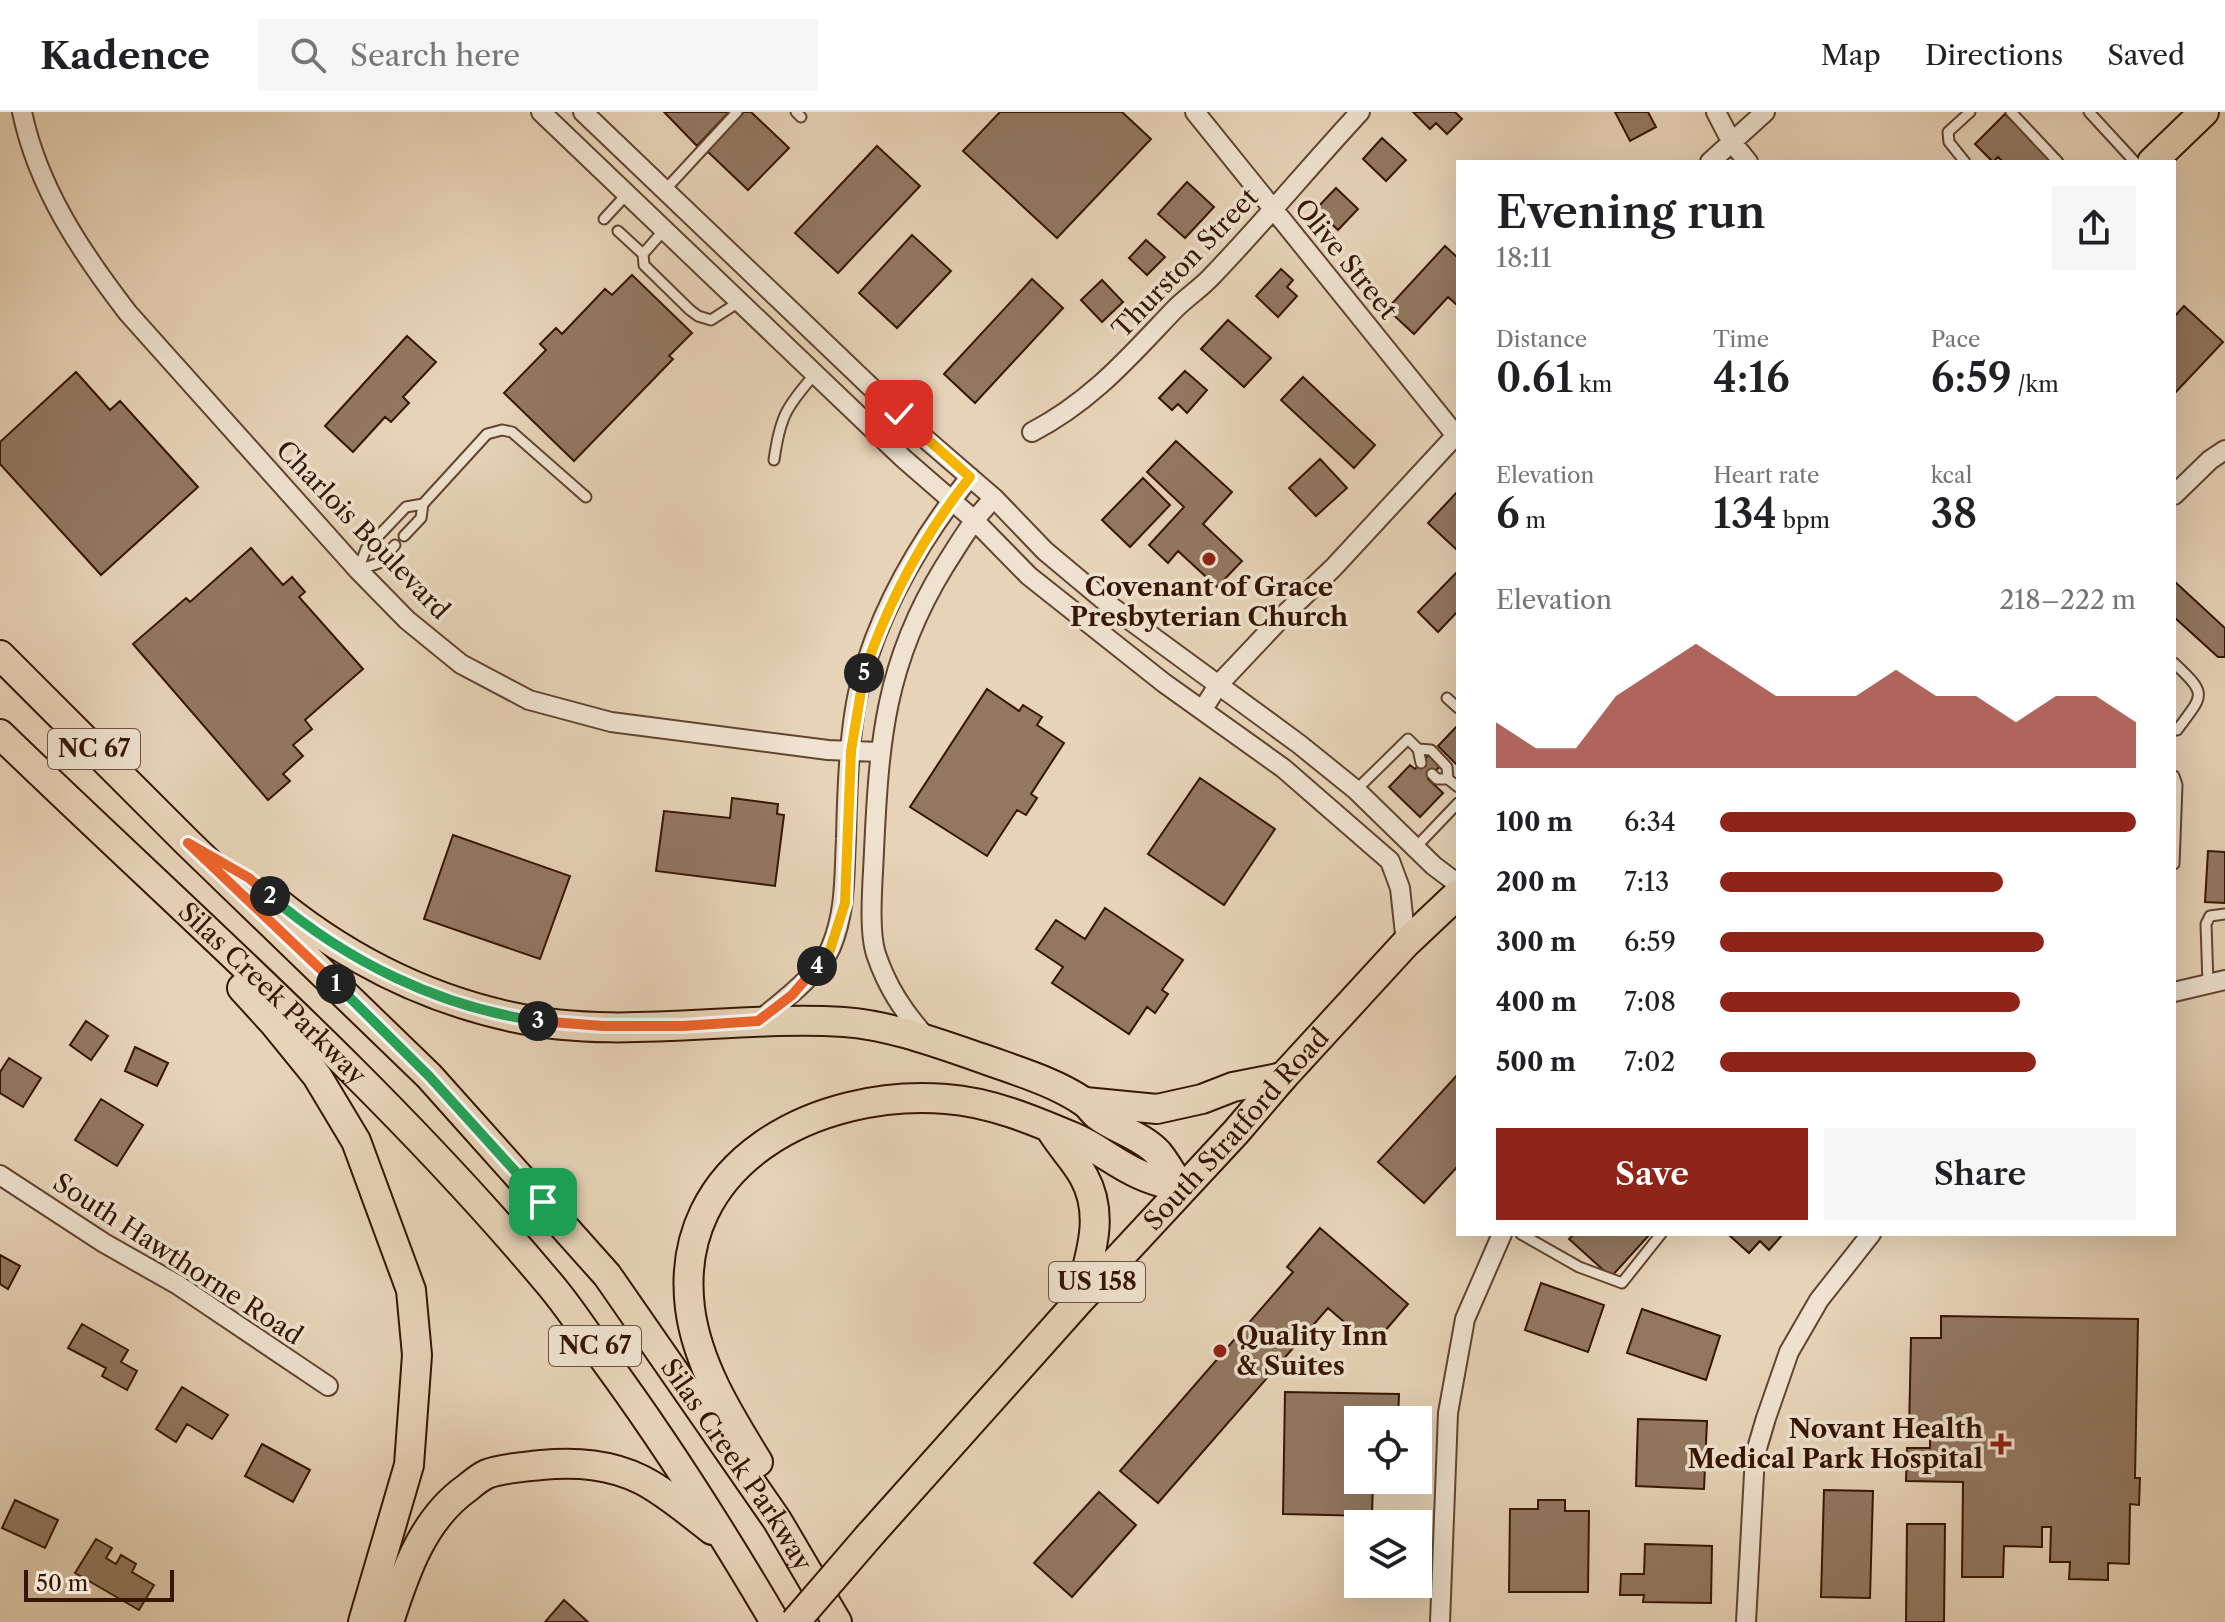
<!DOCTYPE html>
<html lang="en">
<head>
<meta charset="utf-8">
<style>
	:root { --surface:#fff; --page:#f6f6f6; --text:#202124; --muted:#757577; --line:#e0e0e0; --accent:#8f2418 }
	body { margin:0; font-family:"Libre Caslon Text",serif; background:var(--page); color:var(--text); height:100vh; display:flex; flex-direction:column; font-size:30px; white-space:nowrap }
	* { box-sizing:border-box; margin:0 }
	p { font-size:26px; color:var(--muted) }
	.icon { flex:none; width:44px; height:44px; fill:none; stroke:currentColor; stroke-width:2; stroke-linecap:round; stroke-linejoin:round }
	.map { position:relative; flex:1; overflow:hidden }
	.side { position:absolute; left:1456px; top:48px; width:720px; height:1076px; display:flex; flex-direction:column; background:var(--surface); border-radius:0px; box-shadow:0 8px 32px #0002 }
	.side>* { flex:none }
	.controls { position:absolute; left:1344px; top:1294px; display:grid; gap:16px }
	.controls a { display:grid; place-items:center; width:88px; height:88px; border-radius:0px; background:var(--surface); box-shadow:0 8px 32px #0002; font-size:40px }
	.scale { position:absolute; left:24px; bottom:20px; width:150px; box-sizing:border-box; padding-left:8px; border:4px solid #361503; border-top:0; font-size:22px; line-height:28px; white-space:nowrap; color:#361503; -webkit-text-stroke:6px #efe2d0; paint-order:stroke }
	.pin { position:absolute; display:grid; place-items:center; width:68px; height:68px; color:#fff; margin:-34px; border-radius:16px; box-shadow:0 4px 12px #0006 }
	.km { position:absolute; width:40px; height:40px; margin:-20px; border-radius:50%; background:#222; color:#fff; font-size:22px; line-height:40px; text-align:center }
	.round { display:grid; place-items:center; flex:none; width:84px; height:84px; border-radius:0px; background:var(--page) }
	.head { display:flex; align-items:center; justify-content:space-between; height:136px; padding:0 40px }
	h1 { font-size:44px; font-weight:600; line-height:60px }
	.figures { display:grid; grid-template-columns:repeat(3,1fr); gap:12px; height:136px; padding:8px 40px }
	.figures div { display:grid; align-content:center }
	.figures b { font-size:40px; font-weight:600 }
	.figures small { font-size:22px; font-weight:400 }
	.figures p { font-size:22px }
	.chart { height:224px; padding:16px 40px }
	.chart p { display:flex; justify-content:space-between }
	.chart svg { width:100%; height:144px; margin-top:8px; fill:var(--accent); opacity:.7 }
	.action { display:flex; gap:16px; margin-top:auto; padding:16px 40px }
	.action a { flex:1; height:92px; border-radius:0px; background:var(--accent); color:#fff; font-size:32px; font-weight:600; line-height:92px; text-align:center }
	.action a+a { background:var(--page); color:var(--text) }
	ul { padding:0 40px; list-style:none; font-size:26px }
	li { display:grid; grid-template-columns:128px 96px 1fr; align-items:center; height:60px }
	li i { height:20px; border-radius:10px; background:var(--accent) }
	header { display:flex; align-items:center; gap:48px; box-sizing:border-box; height:112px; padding:0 40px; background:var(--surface); border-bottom:2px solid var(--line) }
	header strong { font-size:38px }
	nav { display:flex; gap:44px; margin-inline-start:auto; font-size:28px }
	.search { width:560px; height:72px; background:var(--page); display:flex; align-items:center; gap:20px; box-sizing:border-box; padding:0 28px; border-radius:0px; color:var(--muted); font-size:30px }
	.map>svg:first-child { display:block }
	.building { fill:#927861; stroke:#361503; stroke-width:2 }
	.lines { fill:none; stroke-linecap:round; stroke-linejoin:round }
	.lane-casing { stroke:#624430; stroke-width:13 }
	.street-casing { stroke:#624430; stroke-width:22 }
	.primary-casing { stroke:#361503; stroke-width:32 }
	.lane { stroke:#efe2d0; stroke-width:9 }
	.street { stroke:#efe2d0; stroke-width:18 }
	.primary { stroke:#e7d3b7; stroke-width:28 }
	.primary-bridge-casing { stroke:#361503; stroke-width:32; stroke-linecap:butt }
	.primary-bridge { stroke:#e7d3b7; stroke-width:28 }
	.split-1-casing { stroke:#fff; stroke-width:16 }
	.split-2-casing { stroke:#fff; stroke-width:16 }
	.split-3-casing { stroke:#fff; stroke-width:16 }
	.split-4-casing { stroke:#fff; stroke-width:16 }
	.split-5-casing { stroke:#fff; stroke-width:16 }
	.split-6-casing { stroke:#fff; stroke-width:16 }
	.split-1 { stroke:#22a559; stroke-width:10 }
	.split-2 { stroke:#f0652b; stroke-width:10 }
	.split-3 { stroke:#22a559; stroke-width:10 }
	.split-4 { stroke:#f0652b; stroke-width:10 }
	.split-5 { stroke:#f5b400; stroke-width:10 }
	.split-6 { stroke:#f5b400; stroke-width:10 }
	.poi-dot { fill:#8f2418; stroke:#efe2d0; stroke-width:3 }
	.labels { text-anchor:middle; stroke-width:7; stroke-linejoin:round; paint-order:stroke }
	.shield { fill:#efe2d0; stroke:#6e5240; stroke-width:2 }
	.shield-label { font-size:24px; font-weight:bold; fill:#361503 }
	.street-label { font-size:26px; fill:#361503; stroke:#efe2d0 }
	.poi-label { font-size:26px; font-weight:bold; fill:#361503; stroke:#efe2d0 }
</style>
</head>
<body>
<header>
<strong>Kadence</strong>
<div class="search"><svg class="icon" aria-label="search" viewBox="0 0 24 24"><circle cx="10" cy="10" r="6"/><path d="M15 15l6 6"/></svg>Search here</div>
<nav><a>Map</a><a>Directions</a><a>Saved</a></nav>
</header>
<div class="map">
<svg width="2225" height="1510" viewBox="0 0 2225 1510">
	<rect width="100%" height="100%" fill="#e7d3b7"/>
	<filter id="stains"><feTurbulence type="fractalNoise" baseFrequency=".0025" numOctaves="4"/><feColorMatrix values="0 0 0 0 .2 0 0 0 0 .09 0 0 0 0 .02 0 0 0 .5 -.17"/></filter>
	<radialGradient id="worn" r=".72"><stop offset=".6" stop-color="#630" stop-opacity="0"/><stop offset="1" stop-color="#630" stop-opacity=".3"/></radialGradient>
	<path class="building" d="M664,0H729L697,34Z
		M744,0H751L789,36L748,78L707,39Z
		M1000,0H1122L1151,27L1057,126L963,39Z
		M1413,0H1455L1462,7L1447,22L1436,11L1430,17Z
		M1615,0H1648L1656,15L1630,29Z
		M2005,2L2053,49L2052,50H2003L1998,45L1993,50L1975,32Z
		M1382,26L1406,48L1386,69L1363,47Z
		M877,34L920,74L838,161L795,121Z
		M1187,70L1214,95L1185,126L1158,102Z
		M1336,76L1358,97L1338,118L1316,97Z
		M912,123L951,159L897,216L859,181Z
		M1146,128L1165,145L1147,163L1129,146Z
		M1445,134L1458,146V194L1448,185L1414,222L1387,197Z
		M1281,157L1293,168L1287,175L1297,184L1278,205L1256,184Z
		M632,163L692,221L669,244L673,247L574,349L504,281L546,238L540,232L556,216L562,222L605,177L612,183Z
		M1032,167L1063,196L975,291L944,262Z
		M1102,168L1123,190L1102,210L1081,188Z
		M2184,194L2223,230L2174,282V205Z
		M1228,208L1271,246L1244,275L1201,237Z
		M407,224L436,250L403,285L409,291L391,310L385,305L353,340L325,314Z
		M1185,259L1207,278L1187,301L1178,292L1172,298L1159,286Z
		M76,260L110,298L120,289L198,375L101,463L0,352V330Z
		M1303,265L1375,333L1354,356L1281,288Z
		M1176,329L1232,380L1203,412L1242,449L1217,475L1178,439L1168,451L1149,433L1184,395L1147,360Z
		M1320,347L1347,376L1316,404L1289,376Z
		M1143,366L1170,393L1130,435L1102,408Z
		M1457,380L1458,435L1456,437L1428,411Z
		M251,436L283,473L292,465L305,480L299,485L363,557L305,608L312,617L293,633L303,644L283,662L290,669L268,688L133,532L186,486L190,490Z
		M1458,459V499L1438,520L1418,500Z
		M2174,469L2225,516V545H2218L2174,505Z
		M987,577L1019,599L1023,593L1042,605L1037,613L1064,631L1031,682L1037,686L1026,703L1017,698L987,744L910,695Z
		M1458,613V654L1438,634Z
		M1429,643L1441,653L1428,667L1443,681L1420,705L1389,675L1410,653L1415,657Z
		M1200,666L1275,717L1224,793L1148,742Z
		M732,686L778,692L777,702L784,703L775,774L656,759L664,699L730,706Z
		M453,723L570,764L540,847L424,807Z
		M2208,739L2225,740V791L2205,790Z
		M1105,796L1183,848L1162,878L1168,882L1155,901L1147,895L1129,922L1052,871L1063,855L1036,837L1056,808L1085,827Z
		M86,909L108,924L91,948L70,933Z
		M135,935L168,951L157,974L125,959Z
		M9,946L41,966L23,995L0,981V960Z
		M1458,962V1054L1424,1091L1378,1050Z
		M101,987L143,1013L117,1054L75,1028Z
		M1320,1116L1408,1192L1372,1234L1328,1196L1158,1391L1120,1359L1293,1160L1287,1155Z
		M1574,1122H1650L1611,1165L1569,1127Z
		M1732,1122H1783L1769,1138L1760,1129L1749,1141L1730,1124Z
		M0,1143L20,1154L8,1177L0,1172Z
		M1541,1171L1604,1193L1588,1240L1525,1218Z
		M1642,1197L1720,1224L1706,1268L1627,1241Z
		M1941,1204L2138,1207L2135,1366H2140L2139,1393L2130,1392L2129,1452L2108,1451V1468L2069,1467L2070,1450H2050L2051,1415H2042V1435L2004,1434L2003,1465H1962L1963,1370L1906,1369L1907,1336H1930V1321L1909,1320L1911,1226H1941Z
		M82,1212L128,1238L121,1250L137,1259L127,1278L102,1264L106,1256L68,1236Z
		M182,1275L228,1303L212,1327L187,1312L176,1330L156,1317Z
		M1285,1280L1399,1282L1398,1307L1358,1308V1368H1373L1372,1404L1283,1402Z
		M1638,1307L1707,1309L1704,1377L1636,1374Z
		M262,1332L310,1358L293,1390L245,1364Z
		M1824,1378L1873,1379L1870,1486L1821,1485Z
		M1099,1380L1136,1413L1072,1485L1034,1451Z
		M15,1388L58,1408L45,1436L2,1416Z
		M1538,1388H1565V1399H1589L1588,1480H1509L1510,1397H1538Z
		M1907,1412H1945L1944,1510H1906Z
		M96,1427L112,1436L106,1446L116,1452L121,1443L136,1452L132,1460L154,1473L139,1498L75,1461Z
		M1645,1432L1712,1434L1711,1491L1643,1490L1644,1483H1620L1621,1462H1644Z
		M564,1488L588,1510H545Z"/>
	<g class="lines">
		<g class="lane-casing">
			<path id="lane" d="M796,0L801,5
				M2011,0L2058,50
				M2089,0L2135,50
				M1965,50L1949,30L1948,20L1970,0
				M665,78L737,0
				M604,107L627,82
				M664,118L643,142L644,153L690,198L698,204L711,208L739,190
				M618,119L643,142
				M774,348C780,305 786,295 815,262
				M404,424L421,406L423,392
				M358,458L366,437L406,395L423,392L487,322L502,318L512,320L586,385
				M358,458L379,451L395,433
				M2174,551C2208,583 2204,582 2177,618
				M1447,586L1458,596
				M1418,637L1421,651
				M1432,662L1437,667H1448
				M2174,664L2177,673L2174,752
				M1356,678L1408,627L1418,637L1431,638L1447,655L1448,667L1458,675
				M1416,735L1458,691
				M2208,872L2206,812L2210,804L2225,802
				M1521,1122L1579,1155L1622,1171L1661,1122"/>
		</g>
		<g class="street-casing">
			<path id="street" d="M22,0C38,76 81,140 128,201L358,458L407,508L461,552L529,588L611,610L828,638L879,640
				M541,0L904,347L973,407L1029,464L1164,571L1283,656L1390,749L1400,776L1406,831
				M583,0L921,323L994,386L1045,439L1112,495L1299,632L1356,678L1434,754L1458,772
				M1195,0L1458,326
				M1716,0L1731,29L1748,50
				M1710,50L1765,0
				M1032,320C1092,289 1129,245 1175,197C1187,185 1201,176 1212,164C1263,111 1310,54 1360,0
				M2174,383L2210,348L2225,338
				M1203,597L1219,572L1285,502L1334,455L1458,321
				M2174,880L2225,868
				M759,908C780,892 821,859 831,835C846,799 844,764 846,727C847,681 849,612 861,569C881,495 923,424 970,365
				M926,925C903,899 887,875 876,842C868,818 873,767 874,739C879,629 885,551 944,455C960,430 973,407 994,386
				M0,1063L104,1131L178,1173L328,1274
				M1440,1510L1448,1301L1465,1207L1502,1122
				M1746,1510L1755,1343L1766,1306L1789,1240L1819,1188L1871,1122"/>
		</g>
		<g class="primary-casing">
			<g id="primary">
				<path d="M2152,50L2204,0"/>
				<path id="s1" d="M0,543L188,731L429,964L607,1163L777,1408L837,1510"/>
				<path id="s2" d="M0,622C185,801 381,971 547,1169C568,1193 586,1221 604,1247C666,1331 722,1420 775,1510"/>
				<path d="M266,781C337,841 420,885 512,905C620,929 734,903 844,910C890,913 940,932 984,947C1017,959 1055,970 1084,990C1089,993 1092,999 1097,1003C1115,1017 1143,1024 1158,1041C1167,1052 1174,1065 1181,1077"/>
				<path d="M242,876L273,910L317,964L356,1029L411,1178L417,1243L409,1353L363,1510"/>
				<path d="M1085,990L1157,997L1202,987L1233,975L1283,965"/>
				<path d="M1051,1018C1061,1035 1075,1048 1084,1065C1106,1105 1089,1146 1079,1187"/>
				<path d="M758,1350C729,1303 697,1252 690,1196C672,1049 819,977 946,987C990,990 1033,1008 1073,1025C1097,1035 1117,1053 1141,1063C1154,1069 1168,1072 1181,1077"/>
				<path id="s3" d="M869,1424L1078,1190L1236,1020L1283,965L1406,831L1458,782"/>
				<path d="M389,1510C405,1460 423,1407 467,1376C473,1371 480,1365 487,1362C503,1356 524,1355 541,1353C577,1350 610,1352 642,1368C667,1381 690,1401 712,1418"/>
			</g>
		</g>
		<use href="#lane" class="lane"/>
		<use href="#street" class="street"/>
		<use href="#primary" class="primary"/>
		<g class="primary-bridge-casing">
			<path id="primary-bridge" d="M795,1510L869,1424"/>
		</g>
		<use href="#primary-bridge" class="primary-bridge"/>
	</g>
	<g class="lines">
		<g class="split-1-casing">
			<path id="split-1" d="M336,872L429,964L543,1090"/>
		</g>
		<g class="split-2-casing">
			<path id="split-2" d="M270,784L249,766L188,731L336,872"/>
		</g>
		<g class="split-3-casing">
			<path id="split-3" d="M270,784C346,849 439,895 538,909"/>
		</g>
		<g class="split-4-casing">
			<path id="split-4" d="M538,909L603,914H683L758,909L792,883L817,854"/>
		</g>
		<g class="split-5-casing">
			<path id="split-5" d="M817,854L830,838L845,791L851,639L864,561"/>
		</g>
		<g class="split-6-casing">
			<path id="split-6" d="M864,561C888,490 923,424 970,365L899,302"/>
		</g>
		<use href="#split-1" class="split-1"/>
		<use href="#split-2" class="split-2"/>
		<use href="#split-3" class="split-3"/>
		<use href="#split-4" class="split-4"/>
		<use href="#split-5" class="split-5"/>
		<use href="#split-6" class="split-6"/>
	</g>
	<g class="poi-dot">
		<circle cx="1209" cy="447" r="8"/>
		<circle cx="1220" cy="1239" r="8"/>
		<path d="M1997 1320h8v8h8v8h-8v8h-8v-8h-8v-8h8z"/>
	</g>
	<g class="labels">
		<g class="shield">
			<rect x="48" y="617" width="92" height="40" rx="6"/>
			<rect x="1049" y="1150" width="96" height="40" rx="6"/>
			<rect x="549" y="1214" width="92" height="40" rx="6"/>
		</g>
		<g class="shield-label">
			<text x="94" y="645">NC 67</text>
			<text x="1097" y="1178">US 158</text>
			<text x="595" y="1242">NC 67</text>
		</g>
		<g class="street-label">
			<text transform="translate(1346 147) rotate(51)" y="9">Olive Street</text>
			<text transform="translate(1185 151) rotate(-46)" y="9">Thurston Street</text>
			<text transform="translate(363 418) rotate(46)" y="9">Charlois Boulevard</text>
			<text dy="9" stroke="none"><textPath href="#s2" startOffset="376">Silas Creek Parkway</textPath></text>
			<text dy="9" stroke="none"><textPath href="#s3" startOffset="548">South Stratford Road</textPath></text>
			<text transform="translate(178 1147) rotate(33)" y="9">South Hawthorne Road</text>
			<text dy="9" stroke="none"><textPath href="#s1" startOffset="1098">Silas Creek Parkway</textPath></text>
		</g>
		<g class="poi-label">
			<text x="1209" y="484">Covenant of Grace<tspan x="1209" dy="30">Presbyterian Church</tspan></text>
			<text x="1236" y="1233" text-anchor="start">Quality Inn<tspan x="1236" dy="30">&amp; Suites</tspan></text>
			<text x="1983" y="1326" text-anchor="end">Novant Health<tspan x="1983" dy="30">Medical Park Hospital</tspan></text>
		</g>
	</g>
	<rect width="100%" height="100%" filter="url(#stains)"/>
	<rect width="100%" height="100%" fill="url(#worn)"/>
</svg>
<div class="controls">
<a><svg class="icon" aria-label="locate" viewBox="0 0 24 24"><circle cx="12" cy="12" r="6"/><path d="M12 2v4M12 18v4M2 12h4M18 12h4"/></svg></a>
<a><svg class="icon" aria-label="layers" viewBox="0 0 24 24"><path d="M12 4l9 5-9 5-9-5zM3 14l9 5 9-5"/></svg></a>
</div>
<div class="scale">50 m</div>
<div class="pin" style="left:543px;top:1090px;background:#1e9e55"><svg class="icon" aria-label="arrive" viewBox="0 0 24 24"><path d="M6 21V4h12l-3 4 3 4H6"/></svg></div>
<div class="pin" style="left:899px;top:302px;background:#d93025"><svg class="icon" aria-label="check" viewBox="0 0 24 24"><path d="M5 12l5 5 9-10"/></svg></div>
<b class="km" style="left:336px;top:872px">1</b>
<b class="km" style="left:270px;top:784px">2</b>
<b class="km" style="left:538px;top:909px">3</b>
<b class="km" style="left:817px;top:854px">4</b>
<b class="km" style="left:864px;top:561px">5</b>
<section class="side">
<div class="head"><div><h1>Evening run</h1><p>18:11</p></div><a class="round"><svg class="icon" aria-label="share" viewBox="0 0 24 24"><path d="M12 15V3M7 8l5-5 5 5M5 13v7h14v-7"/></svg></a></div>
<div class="figures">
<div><p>Distance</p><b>0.61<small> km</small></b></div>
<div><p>Time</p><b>4:16</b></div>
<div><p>Pace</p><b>6:59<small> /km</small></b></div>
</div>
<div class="figures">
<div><p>Elevation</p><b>6<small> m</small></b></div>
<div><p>Heart rate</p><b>134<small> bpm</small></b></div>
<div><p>kcal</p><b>38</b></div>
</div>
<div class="chart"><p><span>Elevation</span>218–222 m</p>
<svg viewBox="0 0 160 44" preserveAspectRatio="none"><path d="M0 44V30L10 38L20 38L30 22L40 14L50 6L60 14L70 22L80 22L90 22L100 14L110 22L120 22L130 30L140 22L150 22L160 30V44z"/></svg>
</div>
<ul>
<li><b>100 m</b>6:34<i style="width:100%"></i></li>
<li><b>200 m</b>7:13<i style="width:68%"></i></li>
<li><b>300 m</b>6:59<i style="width:78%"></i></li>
<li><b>400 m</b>7:08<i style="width:72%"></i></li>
<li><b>500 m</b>7:02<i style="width:76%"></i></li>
</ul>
<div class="action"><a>Save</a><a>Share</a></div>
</section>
</div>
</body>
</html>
